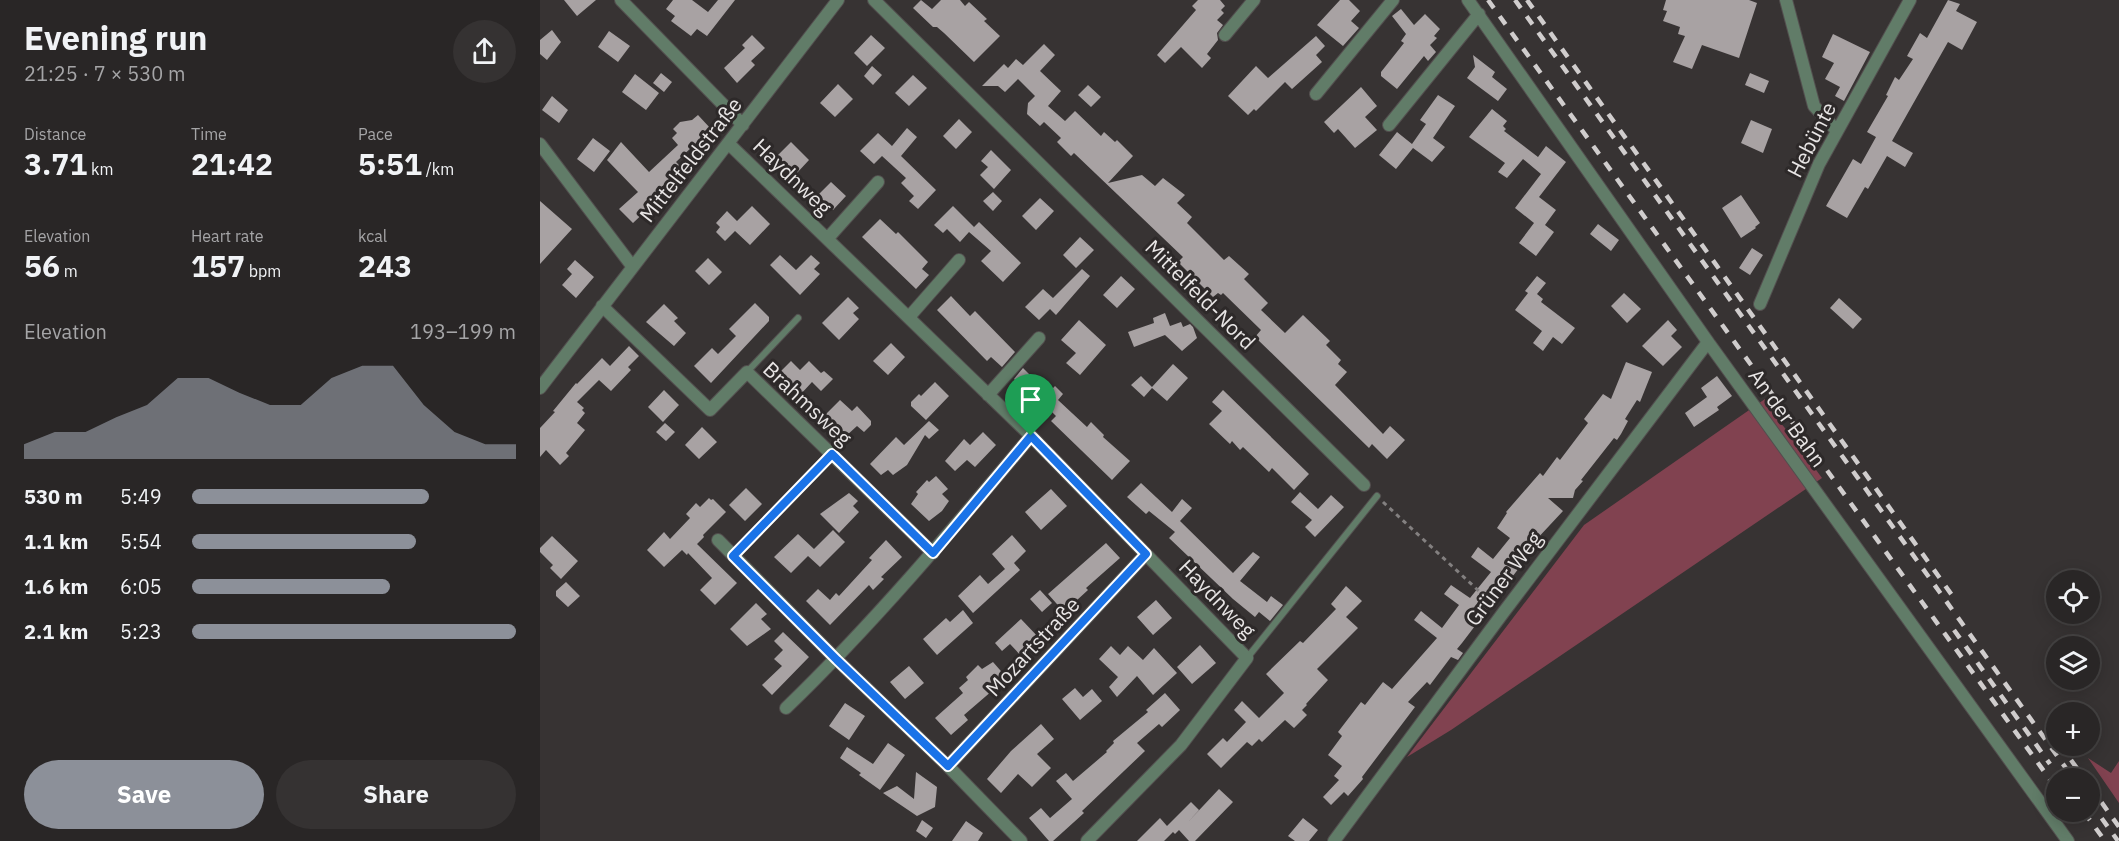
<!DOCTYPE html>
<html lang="en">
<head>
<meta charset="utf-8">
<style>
	:root { --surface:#292626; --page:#353232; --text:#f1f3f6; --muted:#a5a5a7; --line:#454343; --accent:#8c9099 }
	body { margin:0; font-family:"IBM Plex Sans",sans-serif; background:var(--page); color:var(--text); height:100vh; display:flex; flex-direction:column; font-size:22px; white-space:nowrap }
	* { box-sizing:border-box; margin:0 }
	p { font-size:20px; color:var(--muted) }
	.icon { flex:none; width:33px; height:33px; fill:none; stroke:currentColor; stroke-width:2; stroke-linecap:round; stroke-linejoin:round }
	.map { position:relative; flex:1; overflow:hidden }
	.drawer { display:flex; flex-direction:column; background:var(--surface); width:540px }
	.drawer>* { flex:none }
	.controls { position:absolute; left:1506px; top:570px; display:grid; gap:12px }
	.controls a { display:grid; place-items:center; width:54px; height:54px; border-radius:50%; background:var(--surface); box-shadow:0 3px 15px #0003,0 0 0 2px var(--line); font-size:30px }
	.pin { position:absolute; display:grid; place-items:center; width:51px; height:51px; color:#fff; margin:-62px -26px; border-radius:50% 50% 50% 0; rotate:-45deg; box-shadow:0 0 6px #0007 }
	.pin .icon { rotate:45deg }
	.round { display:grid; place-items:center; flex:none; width:63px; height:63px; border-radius:32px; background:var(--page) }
	.summary { display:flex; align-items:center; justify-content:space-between; height:102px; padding:0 24px }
	h1 { font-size:33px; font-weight:700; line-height:45px }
	.figures { display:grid; grid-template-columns:repeat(3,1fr); gap:9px; height:102px; padding:6px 24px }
	.figures div { display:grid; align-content:center }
	.figures b { font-size:30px; font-weight:700 }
	.figures small { font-size:16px; font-weight:400 }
	.figures p { font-size:16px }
	.chart { height:168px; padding:12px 24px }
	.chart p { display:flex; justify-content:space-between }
	.chart svg { width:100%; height:108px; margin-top:6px; fill:var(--accent); opacity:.7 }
	.button { display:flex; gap:12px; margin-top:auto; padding:12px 24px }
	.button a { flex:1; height:69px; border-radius:36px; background:var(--accent); color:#fff; font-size:24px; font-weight:700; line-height:69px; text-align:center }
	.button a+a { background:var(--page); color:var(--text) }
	ul { padding:0 24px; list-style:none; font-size:20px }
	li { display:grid; grid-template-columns:96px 72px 1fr; align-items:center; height:45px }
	li i { height:15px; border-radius:8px; background:var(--accent) }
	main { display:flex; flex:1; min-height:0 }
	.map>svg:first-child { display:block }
	.green { fill:#814250 }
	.building { fill:#a8a2a3 }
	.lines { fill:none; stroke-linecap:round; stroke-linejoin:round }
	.lane-casing { stroke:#534f4f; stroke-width:8 }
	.street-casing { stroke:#534f4f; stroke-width:14 }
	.path { stroke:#838080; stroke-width:3; stroke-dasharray:4.5 4.5; stroke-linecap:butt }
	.lane { stroke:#617c68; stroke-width:6 }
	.street { stroke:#617c68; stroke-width:12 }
	.rail { stroke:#d0cdcd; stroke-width:4.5; stroke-dasharray:10 10; stroke-linecap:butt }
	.route-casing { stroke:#fff; stroke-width:12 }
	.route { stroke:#1a73e8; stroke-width:8 }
	.labels { text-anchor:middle; stroke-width:6; stroke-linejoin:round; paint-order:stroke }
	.street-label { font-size:21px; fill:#e8e5e5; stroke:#2d2929 }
</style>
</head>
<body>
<main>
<section class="drawer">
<div class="summary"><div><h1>Evening run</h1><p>21:25 · 7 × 530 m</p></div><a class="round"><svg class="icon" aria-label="share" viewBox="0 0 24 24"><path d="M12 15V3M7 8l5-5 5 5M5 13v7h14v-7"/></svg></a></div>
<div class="figures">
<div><p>Distance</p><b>3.71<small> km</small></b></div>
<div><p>Time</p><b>21:42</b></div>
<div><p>Pace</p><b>5:51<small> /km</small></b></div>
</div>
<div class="figures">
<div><p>Elevation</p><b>56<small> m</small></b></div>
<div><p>Heart rate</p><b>157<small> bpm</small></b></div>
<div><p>kcal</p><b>243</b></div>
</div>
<div class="chart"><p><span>Elevation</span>193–199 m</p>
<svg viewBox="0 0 160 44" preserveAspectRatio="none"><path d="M0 44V38L10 33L20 33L30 27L40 22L50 11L60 11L70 17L80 22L90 22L100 11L110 6L120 6L130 22L140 33L150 38L160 38V44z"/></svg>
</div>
<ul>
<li><b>530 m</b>5:49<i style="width:73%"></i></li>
<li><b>1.1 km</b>5:54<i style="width:69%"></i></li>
<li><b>1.6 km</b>6:05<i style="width:61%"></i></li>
<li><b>2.1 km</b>5:23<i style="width:100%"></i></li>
</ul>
<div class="button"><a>Save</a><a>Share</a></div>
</section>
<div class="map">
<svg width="1579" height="841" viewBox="0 0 1579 841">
	<rect width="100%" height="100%" fill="#373333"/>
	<path class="green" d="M1225,399L1234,415L1249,433L1282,478L911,730L867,757L1044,525Z
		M1548,758L1571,773L1579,761V803Z"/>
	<path class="building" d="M24,0H56L37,16Z
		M133,0H152L168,12L178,0H195L167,36L157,29L151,36L131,21L135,16L126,9Z
		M381,0L392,9L401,0H420L425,6L429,2L447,19L444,21L460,36L434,62L404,33L397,27H393L373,8Z
		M658,0H680L685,6L681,10L684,13L677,20L683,25L677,33L678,40L667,54L671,58L662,68L641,47L625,63L617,55L656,10L652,6Z
		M800,0H809L820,11L811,21L819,28L803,46L777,25Z
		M1126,0H1209L1217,3L1199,58L1162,45L1152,69L1133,62L1145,36L1138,34L1140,27L1123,21L1127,11L1123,10Z
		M1408,0L1420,4L1416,11L1437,22L1422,50L1408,42L1352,141L1373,153L1365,167L1347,156L1328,189L1325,187L1307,218L1286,206L1313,159L1321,164L1336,137L1327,132L1348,96L1346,95L1355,77L1359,80L1373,59L1367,56L1380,33L1387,38Z
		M861,9L874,25L885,14L900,29L894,36L897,38L890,45L896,52L888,61L884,56L857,89L841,76V72L864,43L861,41L866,34L852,16Z
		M12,30L21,42L7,60L0,54V40Z
		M69,31L90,46L78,62L58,47Z
		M1293,34L1330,52L1304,101L1295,96L1300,87L1285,79L1294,63L1282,57Z
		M212,35L225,48L211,61L215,65L197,83L184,68L205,48L202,45Z
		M331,35L345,48L327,66L314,53Z
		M776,36L785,46L776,55L782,62L752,89L745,82L716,111L714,109L708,115L688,96L716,66L728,78Z
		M504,44L515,55L500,71L521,91L508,106L525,121L535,111L561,136L564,132L575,142L577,140L593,156L568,183L602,175L615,186L623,178L645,195L637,203L652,217L647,223L684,260L689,256L709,274L704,279L728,303L721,310L745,333L763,315L790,341L786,345L801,360L798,364L807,372L795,385L843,434L850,426L865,440L847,459L832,444L829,448L715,337L721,330L683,293L681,295L678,293L673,297L638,262L643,257L534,153L531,156L517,142L521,138L504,122L500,126L487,114L488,103L495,96L478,79L465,92L458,86H442L464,64L468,68L476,59L483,65Z
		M933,55L955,72L952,77L967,89L958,101L927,78L935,67Z
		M332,66L342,75L333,85L324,76Z
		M121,73L132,82L124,92L113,83Z
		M1210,73L1229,81L1224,93L1205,85Z
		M95,74L119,93L106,110L82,92Z
		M373,75L387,88L369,106L355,93Z
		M298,84L313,99L295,117L280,103Z
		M548,85L561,97L551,107L538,95Z
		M821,87L837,106L825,117L837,130L815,148L798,129L794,133L784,122Z
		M898,95L915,106L893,138L905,147L892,162L873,148L856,169L839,155L857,132L872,144L886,124L880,120Z
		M12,96L28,110L19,123L2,110Z
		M952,109L967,121L963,126L966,129L964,131L998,157L1006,146L1026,162L999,197L1016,210L1005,225L1014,232L996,256L979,243L994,223L975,208L1001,174L983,159L967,178L958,172L965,163L929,137Z
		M158,115L171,129L136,162L142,168L108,200L112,205L93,223L79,209L98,192L67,160L81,142L109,172L138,145L132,138L137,133L133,129L140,122L152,120Z
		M419,119L432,132L416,149L403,136Z
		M1211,120L1232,129L1223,153L1201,143Z
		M367,128L377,137L361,156L396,190L378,209L369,201L374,196L361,183L366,178L342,156L334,164L320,151L338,133L352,146Z
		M53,138L70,151L54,172L37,159Z
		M251,142L269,160L256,174L237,156Z
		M451,150L471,170L454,189L440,175L448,167L441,161Z
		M291,182L306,196L293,210L278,195Z
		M453,192L462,201L453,211L443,201Z
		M1201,195L1220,223L1215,227L1216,228L1201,238L1182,208Z
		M500,198L514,211L496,230L482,216Z
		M0,201L32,229L0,264Z
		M212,206L230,224L210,245L195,231L185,241L176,232L180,227L176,223L187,211L197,221Z
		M413,206L434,227L433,228L439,222L481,263L463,282L441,261L451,251L429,232L420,242L407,229L403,233L394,225Z
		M340,219L356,234L358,232L388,262L382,269L389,275L376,289L322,237Z
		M1058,224L1079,240L1071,251L1050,234Z
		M540,237L554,250L536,268L523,255Z
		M1212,248L1223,255L1210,275L1199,268Z
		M240,255L256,270L271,255L280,263L274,269L280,274L260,295L230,265Z
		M168,258L182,272L169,285L155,271Z
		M35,260L54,277L36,298L22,285L32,274L27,269Z
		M542,269L550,276L516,315L510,309L499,320L485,307L503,289L513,298Z
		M581,276L595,289L577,308L563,295Z
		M997,276L1006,283L997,294L1003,299L1001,302L1035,328L1022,344L1013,337L1003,351L993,343L1002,331L975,310L988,293L985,291Z
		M1084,293L1101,309L1087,323L1071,306Z
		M411,296L430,316L435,311L475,352L462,367L451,357L447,361L397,310Z
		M308,297L319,308L313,313L319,319L299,340L282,323Z
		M1299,298L1322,319L1313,329L1290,308Z
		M215,303L229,317V321L171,383L154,366L172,348L178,354L196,336L189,329Z
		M124,304L138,318L134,321L146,333L134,346L106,322Z
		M625,313L630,326L641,322L643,327L650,324L653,327L657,338L642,351L625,335L594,347L588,332L614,323L613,318Z
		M539,320L566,345L540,375L526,363L536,353L521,340Z
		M1128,320L1137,330L1131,336L1142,347L1123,366L1102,346Z
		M351,343L365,357L348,375L333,361Z
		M89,346L99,356L88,367L91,370L71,391L59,380L37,402L44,408L42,410L45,413L37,423L45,430L26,453L29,456L20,465L6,450L0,457V428L15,412L13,411L36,383L37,384L62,358L70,366Z
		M251,361L260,370L269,361L281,373L284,371L293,379L281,391L272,382L260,395L239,373Z
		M1086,362L1112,372L1100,402L1097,400L1085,419L1088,421L1081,434L1077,440L1074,438L1041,480L1043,481L1035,490L1033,498H1008L1023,511L995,541L998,543L922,643L917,649L923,653L918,660L911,657L890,685L887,682L868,702L875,707L822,777L823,779L808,796L804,792L791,805L783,797L799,780L794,776L802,766L788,755L802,736L798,732L821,702L825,705L843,682L852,689L897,638L874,620L881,611L902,628L919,605L904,594L911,585L930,598L951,572L931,557L938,547L953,559L970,538L957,528L967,513L966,512L1000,473L1003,476L1017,457L1020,460L1048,423L1044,419L1063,394L1071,399Z
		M633,364L648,378L627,401L612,388L604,397L591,385L601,376L612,387Z
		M483,368L503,388L490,402L472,384L475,380L474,379Z
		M1177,376L1192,396L1177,407L1179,410L1154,427L1145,413L1167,397L1161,388Z
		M395,382L409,396L386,420L371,406V402L379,394L381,396Z
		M515,386L523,394L518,400L547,427L551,422L564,435L563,437L590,461L572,480L511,421L516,416L501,401Z
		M124,390L139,405L123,422L108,407Z
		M683,390L769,474L754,490L732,468L729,472L703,447L700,450L692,441L690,444L669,424L682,411L672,402Z
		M300,400L312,411L317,406L331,421V425L324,432L317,426L306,436L285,415Z
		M389,421L399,430L389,439L385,435L367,465L353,475L348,470L341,475L330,464L356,437L364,445Z
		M125,423L135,432L126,441L116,432Z
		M162,427L177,442L159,459L145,445Z
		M443,432L456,445L435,467L427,460L415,471L405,461L424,439L430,445Z
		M396,476L408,489L402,494L409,501L402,511L389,521L371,504L378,494L376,492L387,480L389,482Z
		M601,483L632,512L642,499L652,508L640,521L693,573L713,552L720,557L700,581L727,602L731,596L743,605L730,621L719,612L715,617L693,599L629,538L635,532L609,511L606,514L587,497Z
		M206,488L222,504L205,521L189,505Z
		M511,489L527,506L501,530L485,512Z
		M760,492L778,509L791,495L804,507L775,537L765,527L772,520L751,502Z
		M309,493L318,501L313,506L319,512L299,533L280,514Z
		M169,498L171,500L173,499L186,512L163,535L164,537L157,544L197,583L175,605L160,590L172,578L148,553L147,555L142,550L124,567L107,550L124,532L130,539L150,518L146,514L156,503L160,507Z
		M293,530L305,542L280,567L268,556L251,573L234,557L258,534L274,549Z
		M472,535L486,551L474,563L480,570L433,613L418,596L440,575L448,584L465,569L452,554Z
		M12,536L38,561L21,579L10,568L13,565L0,552V548Z
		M346,540L362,557L341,577L344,579L333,590L329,585L290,625L266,601L278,589L290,600L296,593L299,596L332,560L329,558Z
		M566,543L580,558L546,588L548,590L524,612L508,594Z
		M26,582L40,596L28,607L16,596V591Z
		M806,586L822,601L806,617L818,628L777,669L788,680L766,704L767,705L762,710L767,715L754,728L745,720L722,742L719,739L712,746L707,742L681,768L667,754L683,738L687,742L706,722L694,710L702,701L719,718L744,693L726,674L760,641L763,643L796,609L791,604Z
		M500,590L512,603L502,612L490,599Z
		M616,600L632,618L613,635L597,617Z
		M216,603L227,614L221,619L231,629L207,646L190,629Z
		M423,610L433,623L397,655L383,639L406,618L410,622Z
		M481,619L501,640L483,658L470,644L462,651L455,643Z
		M243,632L269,657L232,695L222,685L242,666L234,659L243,650L234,641Z
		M660,645L676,663L652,684L637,667Z
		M571,646L580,655L588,646L603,660L614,648L637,673L613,695L597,676L577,697L569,687L578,677L559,659Z
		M453,662L467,678L424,715L428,720L411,735L395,718L423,693L419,688L428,680L426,677L438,665L442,669Z
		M369,666L384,683L365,699L350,682Z
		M535,688L543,697L552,689L562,701L540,720L522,699Z
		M625,693L640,710L622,727L619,724L597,743L605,751L542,811L544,813L513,841H509L489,818L501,808L510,818L532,799L516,781L526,773L533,781L567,752L566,751L574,743L573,741L608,712L606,710Z
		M305,703L325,716L309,740L289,726Z
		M501,724L514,739L497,754L511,768L492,787L478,774L461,793L447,779L471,751Z
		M348,743L365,755L340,790L319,775L321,773L300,758L307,747L333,764Z
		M376,772L397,787L395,807L377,816L343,793L357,786L374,799Z
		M679,789L693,802L655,841H649L639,830L635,834L633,832L624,841H597L620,818L627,826L651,802L659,810L648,822Z
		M763,818L778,830L769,841H755L748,836Z
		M382,820L393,828L386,838L376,831Z
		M426,821L443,833L438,841H412Z"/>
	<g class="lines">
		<g class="lane-casing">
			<path id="lane" d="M207,372L258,318
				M193,556L291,455
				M707,658L837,496"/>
		</g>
		<g class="street-casing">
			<path id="street" d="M81,0L203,125
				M334,0L824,485
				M928,0L1168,342L1528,841
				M1246,0L1274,106L1297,131
				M685,35L714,0
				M776,94L853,0
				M849,125L939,14
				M0,144L92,266
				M189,144L491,436L707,658L641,745L547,841
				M288,238L338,182
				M1220,304L1279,164L1370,0
				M62,306L170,410L207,372L393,553
				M369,317L419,260
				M0,388L298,0
				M448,395L499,338
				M178,540L297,660L408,766L481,841
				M246,708C334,623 412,530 491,436
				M408,766L606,554
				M794,841L963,613L1168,342"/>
		</g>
		<path class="path" d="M843,502L955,606"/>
		<use href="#lane" class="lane"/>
		<use href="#street" class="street"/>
		<path class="rail" d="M948,0L1516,788
			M975,0L1533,778
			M987,0L1414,598
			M1414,630L1510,764
			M1531,760L1544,778
			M1550,786L1579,827
			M1550,802L1578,841
			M1544,812L1565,841"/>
	</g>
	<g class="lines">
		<g class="route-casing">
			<path id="route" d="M491,436L606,554L408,766L297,660L193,556L292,454L393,553Z"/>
		</g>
		<use href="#route" class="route"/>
	</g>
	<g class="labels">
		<g class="street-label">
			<text transform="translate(1272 140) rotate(-63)" y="7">Hebünte</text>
			<text transform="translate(151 160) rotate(-52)" y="7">Mittelfeldstraße</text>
			<text transform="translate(252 177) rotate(44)" y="7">Haydnweg</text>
			<text transform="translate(660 295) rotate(45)" y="7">Mittelfeld-Nord</text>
			<text transform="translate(267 404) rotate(43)" y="7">Brahmsweg</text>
			<text transform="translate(1247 418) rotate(54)" y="7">An der Bahn</text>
			<text transform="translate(964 579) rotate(-53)" y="7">Grüner Weg</text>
			<text transform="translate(677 599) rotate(46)" y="7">Haydnweg</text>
			<text transform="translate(493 647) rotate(-47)" y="7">Mozartstraße</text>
		</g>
	</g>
</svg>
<div class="controls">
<a><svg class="icon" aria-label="locate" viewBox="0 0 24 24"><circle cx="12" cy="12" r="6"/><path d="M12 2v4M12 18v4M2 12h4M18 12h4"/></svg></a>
<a><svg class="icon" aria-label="layers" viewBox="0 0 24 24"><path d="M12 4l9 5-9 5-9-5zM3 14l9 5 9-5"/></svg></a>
<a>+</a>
<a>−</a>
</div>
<div class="pin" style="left:491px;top:436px;background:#1e9e55"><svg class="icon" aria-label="arrive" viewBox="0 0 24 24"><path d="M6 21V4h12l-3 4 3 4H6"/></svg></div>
</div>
</main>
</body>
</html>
